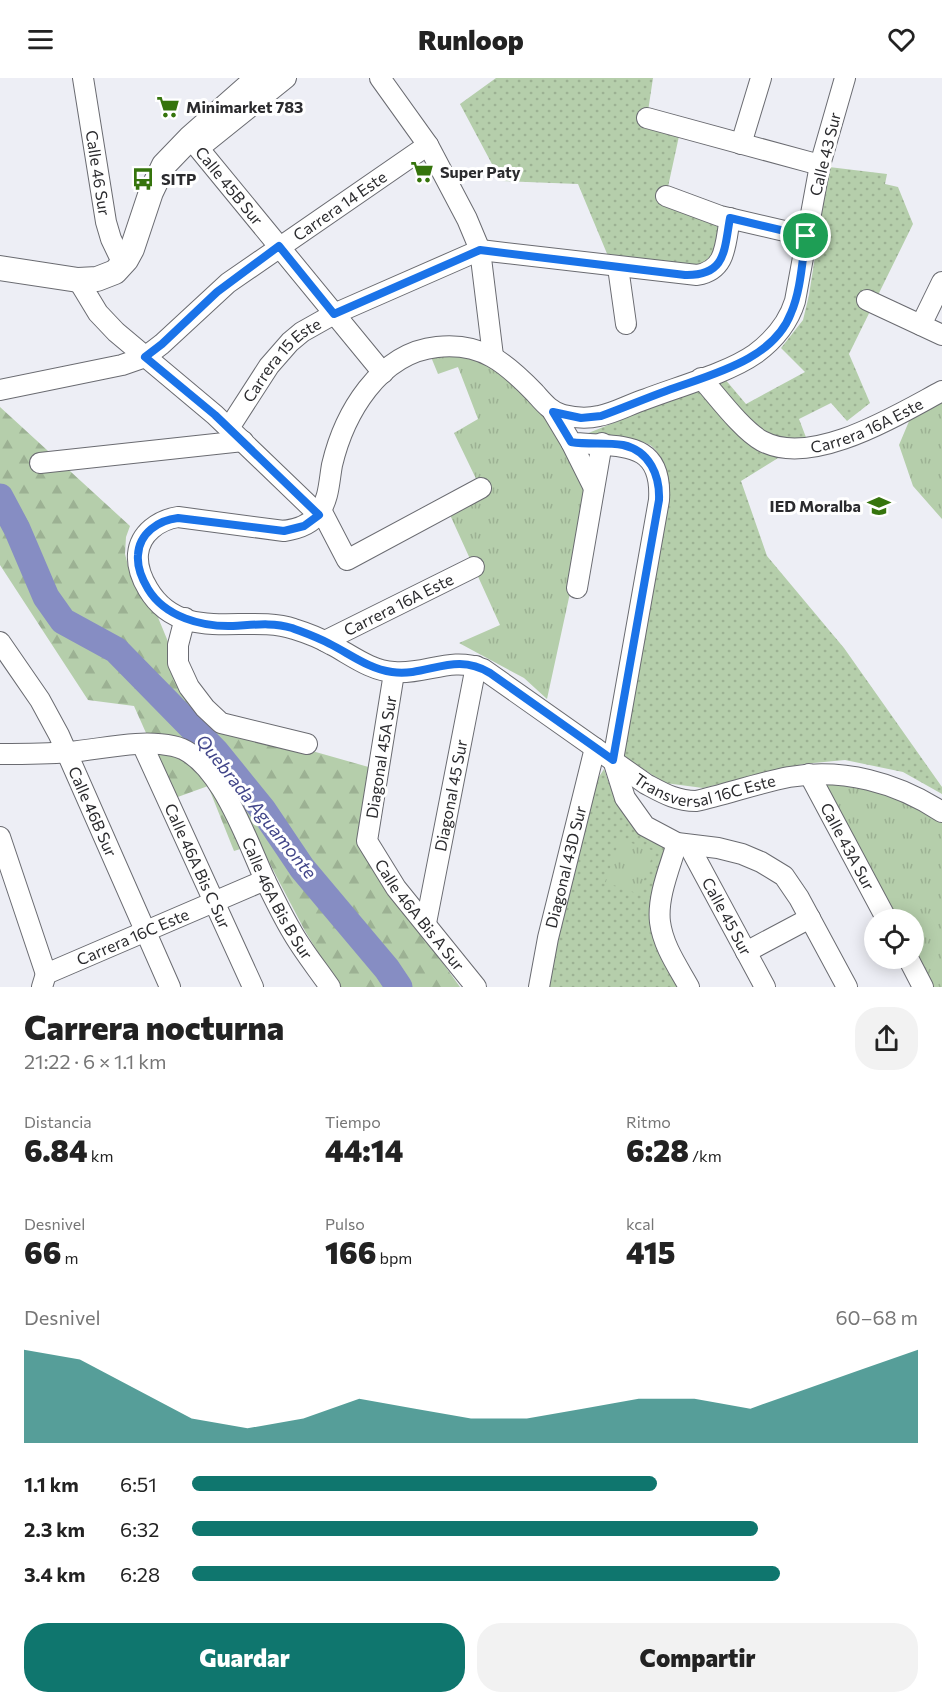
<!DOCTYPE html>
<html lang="es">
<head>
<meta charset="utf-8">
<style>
	:root { --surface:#fff; --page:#f2f2f2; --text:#222; --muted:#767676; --accent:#0f766e }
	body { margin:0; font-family:Commissioner,sans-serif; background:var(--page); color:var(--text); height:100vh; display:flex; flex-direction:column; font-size:22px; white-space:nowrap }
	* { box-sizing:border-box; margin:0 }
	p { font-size:20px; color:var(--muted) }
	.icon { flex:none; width:33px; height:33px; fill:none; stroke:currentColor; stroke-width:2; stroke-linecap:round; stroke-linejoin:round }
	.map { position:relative; height:909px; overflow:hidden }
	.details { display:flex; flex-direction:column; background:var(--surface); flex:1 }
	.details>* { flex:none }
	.buttons { position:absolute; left:864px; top:831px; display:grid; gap:12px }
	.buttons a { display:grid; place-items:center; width:60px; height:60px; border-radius:50%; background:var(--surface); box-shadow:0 3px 15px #0003; font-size:30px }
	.pin { position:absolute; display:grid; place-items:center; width:51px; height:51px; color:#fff; margin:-26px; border:3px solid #fff; border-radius:50%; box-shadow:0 2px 6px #0007 }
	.round { display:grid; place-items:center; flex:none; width:63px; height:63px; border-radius:24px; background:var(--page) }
	.summary { display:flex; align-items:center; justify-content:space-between; height:102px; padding:0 24px }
	h1 { font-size:33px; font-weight:800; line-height:45px }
	.figures { display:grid; grid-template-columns:repeat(3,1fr); gap:9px; height:102px; padding:6px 24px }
	.figures div { display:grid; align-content:center }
	.figures b { font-size:30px; font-weight:800 }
	.figures small { font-size:16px; font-weight:400 }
	.figures p { font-size:16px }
	.chart { height:168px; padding:12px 24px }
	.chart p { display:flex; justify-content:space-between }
	.chart svg { width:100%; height:108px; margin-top:6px; fill:var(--accent); opacity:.7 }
	.cta { display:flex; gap:12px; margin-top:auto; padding:12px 24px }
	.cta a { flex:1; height:69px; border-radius:24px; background:var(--accent); color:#fff; font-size:24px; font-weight:800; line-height:69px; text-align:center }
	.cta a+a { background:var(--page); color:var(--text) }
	ul { padding:0 24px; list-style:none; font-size:20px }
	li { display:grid; grid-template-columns:96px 72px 1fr; align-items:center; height:45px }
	li i { height:15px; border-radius:8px; background:var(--accent) }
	header { display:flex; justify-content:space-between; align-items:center; height:78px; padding:0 24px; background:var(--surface); font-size:27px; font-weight:800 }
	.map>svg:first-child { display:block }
	.grass { fill:url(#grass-dots) }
	.forest { fill:url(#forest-firs) }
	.park { fill:url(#park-tufts) }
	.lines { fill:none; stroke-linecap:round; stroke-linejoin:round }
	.river { stroke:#868dc3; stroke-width:27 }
	.minor-casing { stroke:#6a6b71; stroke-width:22 }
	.major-casing { stroke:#6a6b71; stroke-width:26 }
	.minor { stroke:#fff; stroke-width:20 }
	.major { stroke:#fff; stroke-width:24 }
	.route-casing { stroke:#fff; stroke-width:12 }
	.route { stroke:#1a73e8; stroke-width:8 }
	.labels { text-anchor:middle; stroke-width:6; stroke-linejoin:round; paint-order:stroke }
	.poi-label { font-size:16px; font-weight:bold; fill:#2b2b2e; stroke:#fff; text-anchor:start }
	.street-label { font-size:16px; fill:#2b2b2e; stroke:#fff }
	.water-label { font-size:18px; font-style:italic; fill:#414589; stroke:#fff }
</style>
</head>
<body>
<header><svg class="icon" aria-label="menu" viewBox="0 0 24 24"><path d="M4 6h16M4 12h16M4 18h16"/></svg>Runloop<svg class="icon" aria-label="heart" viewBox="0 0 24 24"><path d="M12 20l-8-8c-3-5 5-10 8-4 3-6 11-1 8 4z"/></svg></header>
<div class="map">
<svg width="942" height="909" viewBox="0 0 942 909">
	<defs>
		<pattern id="grass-dots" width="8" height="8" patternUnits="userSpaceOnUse" patternTransform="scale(1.5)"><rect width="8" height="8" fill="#b5ceab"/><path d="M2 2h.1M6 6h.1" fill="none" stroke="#9cb193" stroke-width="1.8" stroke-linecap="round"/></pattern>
		<pattern id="forest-firs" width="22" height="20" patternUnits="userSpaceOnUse" patternTransform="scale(1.5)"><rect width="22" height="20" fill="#b5ceab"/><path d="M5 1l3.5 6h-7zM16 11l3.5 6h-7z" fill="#9cb193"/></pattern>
		<pattern id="park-tufts" width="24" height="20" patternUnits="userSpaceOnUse" patternTransform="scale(1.5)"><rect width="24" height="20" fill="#b5ceab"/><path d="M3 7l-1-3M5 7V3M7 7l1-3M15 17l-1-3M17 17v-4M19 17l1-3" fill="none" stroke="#9cb193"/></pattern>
	</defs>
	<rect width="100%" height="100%" fill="#edeef5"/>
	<path class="grass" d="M496,0H653L647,40L681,49L666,118L720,138L717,172L707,185L689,191L608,178L578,106L501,103L460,26Z
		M829,89L887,96L885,106L898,109L913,146L849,276L870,325L847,343L831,325L799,341L807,362L741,403L767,478L844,570L942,709V716L903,694L845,682L803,686L703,710L665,705L618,675L670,414C667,400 663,375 650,367C641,361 599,357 586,356L724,300L746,326L805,294L781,270L803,242L809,217Z
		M604,691C612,714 621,739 641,756C647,762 658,765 666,768L659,791L678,909H548L588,716Z"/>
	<path class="forest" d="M0,329L130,448L126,459L125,476L131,499L157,537L200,641L372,690L357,765L460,909H339L305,853L259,765L234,773L208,708L175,720L134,628L88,622L0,487Z"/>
	<path class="park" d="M459,275L483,283L512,304L535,330L562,353L593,409L547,621L524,600L459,565L500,547L446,428L480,409L454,355L478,341L458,289L438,296L431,279Z
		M942,319V441L913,408L899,367L915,329Z
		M821,706L849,708L883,713L942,742V909H931L914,878V842L893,841Z
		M620,761L654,773L639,816L605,804Z"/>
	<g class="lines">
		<path class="river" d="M0,419L17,451L46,519L63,543L116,572L216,674L263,732L302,790L387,891L399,909"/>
		<g class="minor-casing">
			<g id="minor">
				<path id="s1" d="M83,0L106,144L111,161L123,186"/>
				<path d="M380,0L428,67L467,141L480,172L493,278"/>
				<path id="s2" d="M845,0L820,87L795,223C788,246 774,262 755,276C728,295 677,309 646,321C630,326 615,335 599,338C587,341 575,340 563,337C550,333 544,325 535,315C506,285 482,264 437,269C379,275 344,336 332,387C329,404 329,421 319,435C311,447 298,451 284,453L178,439C159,442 140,455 138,476C137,488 142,501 148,511C181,567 246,535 294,551C307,555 320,560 332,567C351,577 371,593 394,594C426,597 450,578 483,591L646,706C663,715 676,723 696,723C727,716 758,705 789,699C843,690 896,704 942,734"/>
				<path d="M647,40L820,87"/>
				<path id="s3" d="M190,60L383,295"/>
				<path d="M741,66L761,0"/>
				<path d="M199,70L286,0"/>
				<path d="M666,118L720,138L806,158"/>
				<path d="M618,189L626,246"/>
				<path d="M78,202L98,235L116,254L215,337L319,437"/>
				<path d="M867,222L942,257"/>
				<path d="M921,247L942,204"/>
				<path id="s4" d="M701,300C717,318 742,352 762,363C812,390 897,337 942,313"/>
				<path id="s5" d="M0,312L122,287L145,279L162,266L228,205L428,67"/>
				<path d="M553,334L571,364C613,371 663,357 659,422L613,682L625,720L645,748L677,765L718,770L742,776L761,784L784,798L799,820L847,909"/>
				<path id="s6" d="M229,350L269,288L290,264L302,254L334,236L480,172L697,197C727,192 725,166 730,140"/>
				<path d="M571,364L594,410"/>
				<path d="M40,385L243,363"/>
				<path d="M321,432L347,482L481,410"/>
				<path d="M577,510L602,365"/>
				<path d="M185,540L178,567V585L189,609L205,630L221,645L307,666"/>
				<path id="s7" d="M325,563L474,489"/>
				<path id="s8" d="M0,564L40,622L59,657L170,909"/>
				<path id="s9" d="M394,595L367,763L396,810L476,909"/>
				<path id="s10" d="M142,666L253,909"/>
				<path id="s11" d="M0,676C23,676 46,676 69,674C103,671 139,661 173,668C219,677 248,766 266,804C274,820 282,837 291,852C302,872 317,890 330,909"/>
				<path id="s12" d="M809,696L887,842"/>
				<path d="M0,759L46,896"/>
				<path d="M677,765C670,789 657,819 660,844C663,868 678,889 689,909"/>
				<path id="s13" d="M689,768L765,909"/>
				<path id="s14" d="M426,845L476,588"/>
				<path d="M746,874L810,840"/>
				<path d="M908,880L923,909"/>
				<path id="s15" d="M42,909L46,896L265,802"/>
				<path id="s16" d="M539,909L548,860L595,670"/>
			</g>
		</g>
		<g class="major-casing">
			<path id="major" d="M0,190L78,202L97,201L115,194L126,182L132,171L151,114L164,87L190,60L258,0"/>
		</g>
		<use href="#minor" class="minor"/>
		<use href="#major" class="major"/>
	</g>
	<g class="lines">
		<g class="route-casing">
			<path id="route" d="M730,140L806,158C802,183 801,212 791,235C773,283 709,297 666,313C644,321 623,330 601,338L581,340L553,334L571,364C588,367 606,364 623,367C650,373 660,398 659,422L613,682L490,595C454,573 428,599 392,594C369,591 350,576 330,566C317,559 305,555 292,550C272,544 253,547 233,548C202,549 165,539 148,511C142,501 137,488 138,477C139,455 159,442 178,440L284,453L304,448L319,437L215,337L145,279L162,266L217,214L279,168L334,236L480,172L685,197C726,198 724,173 730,140Z"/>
		</g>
		<use href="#route" class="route"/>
	</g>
	<defs>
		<g id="supermarket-bare" transform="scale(1.8)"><path d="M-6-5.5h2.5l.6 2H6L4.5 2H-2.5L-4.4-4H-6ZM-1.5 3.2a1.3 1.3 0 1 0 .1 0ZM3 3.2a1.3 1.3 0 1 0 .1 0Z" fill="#35740c" stroke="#fff" stroke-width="2.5" paint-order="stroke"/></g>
		<g id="bus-bare" transform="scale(1.8)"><path d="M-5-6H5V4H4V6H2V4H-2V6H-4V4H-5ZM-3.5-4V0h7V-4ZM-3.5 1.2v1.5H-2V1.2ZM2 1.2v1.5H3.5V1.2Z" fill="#35740c" stroke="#fff" stroke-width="2.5" paint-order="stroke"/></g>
		<g id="school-bare" transform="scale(1.8)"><path d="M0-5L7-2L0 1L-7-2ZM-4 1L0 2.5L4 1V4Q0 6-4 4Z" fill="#35740c" stroke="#fff" stroke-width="2.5" paint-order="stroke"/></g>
	</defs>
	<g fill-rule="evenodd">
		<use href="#supermarket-bare" x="168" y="29"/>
		<use href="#supermarket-bare" x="422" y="94"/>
		<use href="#bus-bare" x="143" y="101"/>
		<use href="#school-bare" x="879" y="428"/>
	</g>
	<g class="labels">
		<g class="poi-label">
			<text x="186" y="35">Minimarket 783</text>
			<text x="440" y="100">Super Paty</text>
			<text x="161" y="107">SITP</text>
			<text x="861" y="434" text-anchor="end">IED Moralba</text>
		</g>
		<g class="street-label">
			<text transform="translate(825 76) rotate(-76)" y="6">Calle 43 Sur</text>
			<text dy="6" stroke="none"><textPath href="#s1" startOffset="96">Calle 46 Sur</textPath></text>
			<text dy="6" stroke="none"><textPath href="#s3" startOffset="62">Calle 45B Sur</textPath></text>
			<text dy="6" stroke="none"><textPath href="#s5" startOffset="396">Carrera 14 Este</textPath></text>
			<text dy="6" stroke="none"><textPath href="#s6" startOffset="87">Carrera 15 Este</textPath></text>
			<text dy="6" stroke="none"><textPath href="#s4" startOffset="198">Carrera 16A Este</textPath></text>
			<text dy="6" stroke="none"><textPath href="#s7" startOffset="82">Carrera 16A Este</textPath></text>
			<text transform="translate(381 679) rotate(-81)" y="6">Diagonal 45A Sur</text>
			<text dy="6" stroke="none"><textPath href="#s2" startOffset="1731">Transversal 16C Este</textPath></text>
			<text dy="6" stroke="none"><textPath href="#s14" startOffset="130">Diagonal 45 Sur</textPath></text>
			<text dy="6" stroke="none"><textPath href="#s8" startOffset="194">Calle 46B Sur</textPath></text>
			<text dy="6" stroke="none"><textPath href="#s12" startOffset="82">Calle 43A Sur</textPath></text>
			<text dy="6" stroke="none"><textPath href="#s10" startOffset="134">Calle 46A Bis C Sur</textPath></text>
			<text dy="6" stroke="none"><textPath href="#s16" startOffset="123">Diagonal 43D Sur</textPath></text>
			<text dy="6" stroke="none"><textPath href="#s11" startOffset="363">Calle 46A Bis B Sur</textPath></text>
			<text dy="6" stroke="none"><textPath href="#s9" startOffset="261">Calle 46A Bis A Sur</textPath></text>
			<text dy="6" stroke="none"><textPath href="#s13" startOffset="80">Calle 45 Sur</textPath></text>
			<text dy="6" stroke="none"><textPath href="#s15" startOffset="108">Carrera 16C Este</textPath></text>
		</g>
		<g class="water-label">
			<text transform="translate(256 729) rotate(51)" y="6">Quebrada Aguamonte</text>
		</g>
	</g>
</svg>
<div class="buttons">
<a><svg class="icon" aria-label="locate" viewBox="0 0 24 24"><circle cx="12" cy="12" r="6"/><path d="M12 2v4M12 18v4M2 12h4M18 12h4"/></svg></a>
</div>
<div class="pin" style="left:806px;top:158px;background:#1e9e55"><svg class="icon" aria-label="arrive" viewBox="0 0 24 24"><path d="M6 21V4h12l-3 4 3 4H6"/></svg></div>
</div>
<section class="details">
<div class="summary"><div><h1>Carrera nocturna</h1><p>21:22 · 6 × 1.1 km</p></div><a class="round"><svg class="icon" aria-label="share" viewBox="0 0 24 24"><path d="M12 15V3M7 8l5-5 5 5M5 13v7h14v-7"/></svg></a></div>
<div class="figures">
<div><p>Distancia</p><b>6.84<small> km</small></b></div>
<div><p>Tiempo</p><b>44:14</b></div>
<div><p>Ritmo</p><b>6:28<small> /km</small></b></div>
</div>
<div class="figures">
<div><p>Desnivel</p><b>66<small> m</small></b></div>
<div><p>Pulso</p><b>166<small> bpm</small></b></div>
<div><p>kcal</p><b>415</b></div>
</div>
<div class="chart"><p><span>Desnivel</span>60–68 m</p>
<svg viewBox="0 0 160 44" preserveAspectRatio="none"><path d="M0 44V6L10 10L20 22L30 34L40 38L50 34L60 26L70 30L80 34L90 34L100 30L110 26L120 26L130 30L140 22L150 14L160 6V44z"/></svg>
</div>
<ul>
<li><b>1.1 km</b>6:51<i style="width:64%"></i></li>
<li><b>2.3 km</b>6:32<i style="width:78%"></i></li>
<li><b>3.4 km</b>6:28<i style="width:81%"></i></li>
</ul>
<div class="cta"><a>Guardar</a><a>Compartir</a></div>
</section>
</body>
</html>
